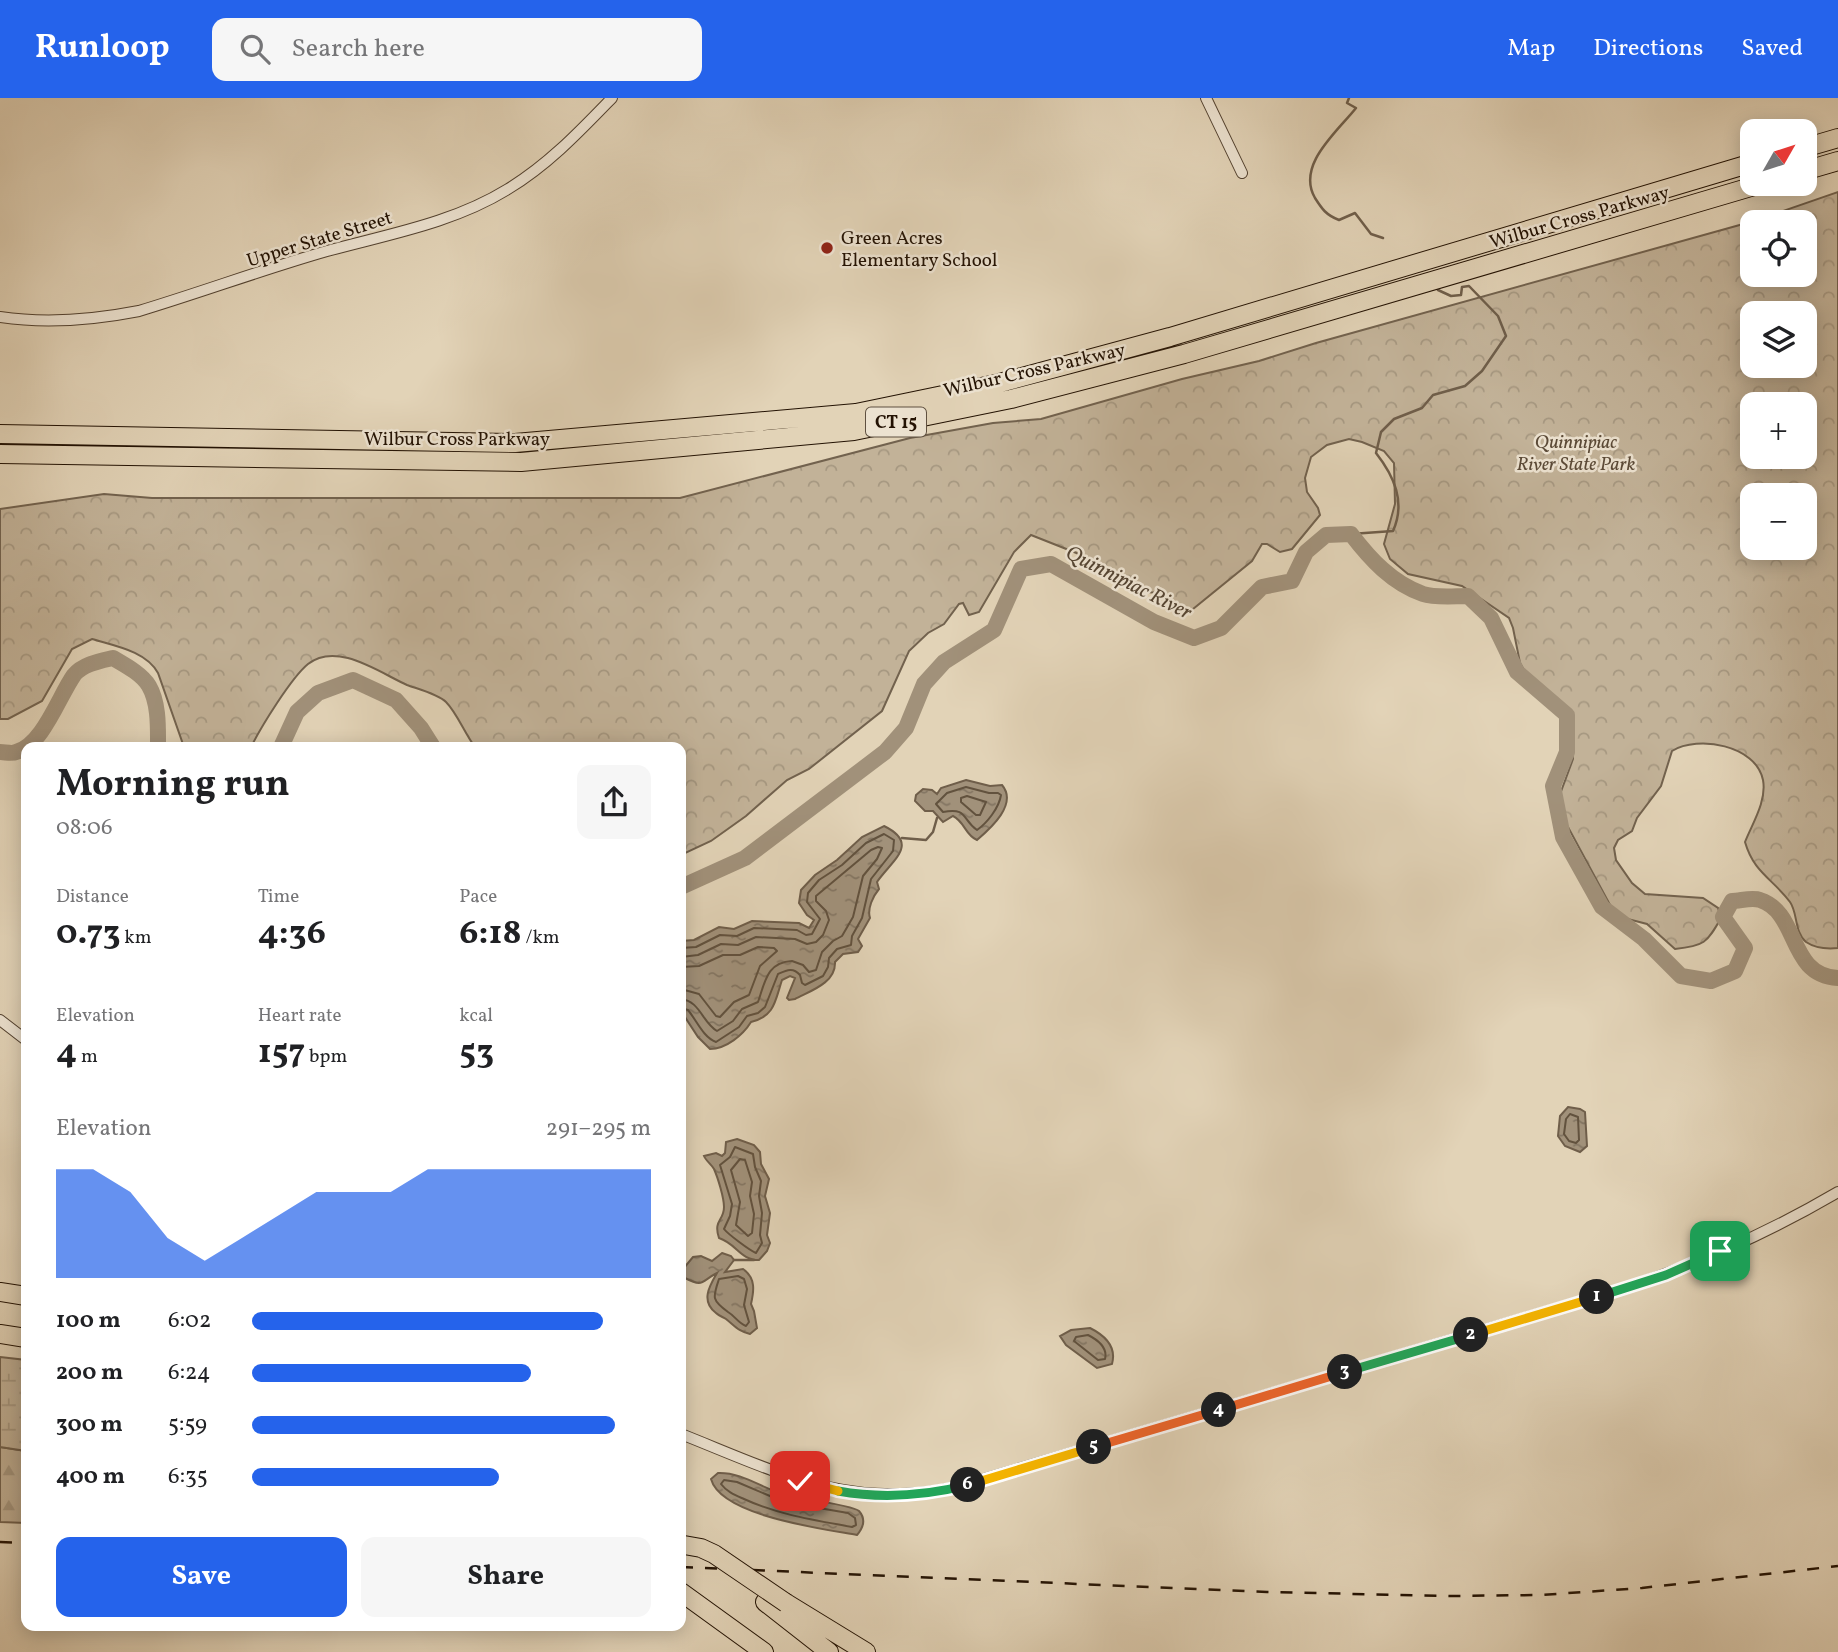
<!DOCTYPE html>
<html lang="en">
<head>
<meta charset="utf-8">
<style>
	:root { --surface:#fff; --page:#f6f6f6; --text:#202124; --muted:#757577; --accent:#2563eb }
	body { margin:0; font-family:Vollkorn,serif; background:var(--page); color:var(--text); height:100vh; display:flex; flex-direction:column; font-size:26px; white-space:nowrap }
	* { box-sizing:border-box; margin:0 }
	p { font-size:23px; color:var(--muted) }
	.icon { flex:none; width:38px; height:38px; fill:none; stroke:currentColor; stroke-width:2; stroke-linecap:round; stroke-linejoin:round }
	.map { position:relative; flex:1; overflow:hidden }
	.side { position:absolute; left:21px; top:644px; width:665px; height:889px; display:flex; flex-direction:column; background:var(--surface); border-radius:14px; box-shadow:0 4px 18px #0003 }
	.side>* { flex:none }
	.needle { width:46px; rotate:51deg }
	.fabs { position:absolute; left:1740px; top:21px; display:grid; gap:14px }
	.fabs a { display:grid; place-items:center; width:77px; height:77px; border-radius:14px; background:var(--surface); box-shadow:0 4px 18px #0003; font-size:35px }
	.pin { position:absolute; display:grid; place-items:center; width:60px; height:60px; color:#fff; margin:-30px; border-radius:14px; box-shadow:0 4px 10px #0006 }
	.km { position:absolute; width:35px; height:35px; margin:-18px; border-radius:50%; background:#222; color:#fff; font-size:19px; line-height:35px; text-align:center }
	.round { display:grid; place-items:center; flex:none; width:74px; height:74px; border-radius:14px; background:var(--page) }
	.head { display:flex; align-items:center; justify-content:space-between; height:119px; padding:0 35px }
	h1 { font-size:38px; font-weight:700; line-height:52px }
	.stats { display:grid; grid-template-columns:repeat(3,1fr); gap:10px; height:119px; padding:7px 35px }
	.stats div { display:grid; align-content:center }
	.stats b { font-size:35px; font-weight:700 }
	.stats small { font-size:19px; font-weight:400 }
	.stats p { font-size:19px }
	.chart { height:196px; padding:14px 35px }
	.chart p { display:flex; justify-content:space-between }
	.chart svg { width:100%; height:126px; margin-top:7px; fill:var(--accent); opacity:.7 }
	.action { display:flex; gap:14px; margin-top:auto; padding:14px 35px }
	.action a { flex:1; height:80px; border-radius:14px; background:var(--accent); color:#fff; font-size:28px; font-weight:700; line-height:80px; text-align:center }
	.action a+a { background:var(--page); color:var(--text) }
	ul { padding:0 35px; list-style:none; font-size:23px }
	li { display:grid; grid-template-columns:112px 84px 1fr; align-items:center; height:52px }
	li i { height:18px; border-radius:9px; background:var(--accent) }
	header { display:flex; align-items:center; gap:42px; box-sizing:border-box; height:98px; padding:0 35px; background:var(--accent); color:#fff }
	header strong { font-size:33px }
	nav { display:flex; gap:38px; margin-inline-start:auto; font-size:24px }
	.search { width:490px; height:63px; background:var(--page); display:flex; align-items:center; gap:18px; box-sizing:border-box; padding:0 24px; border-radius:14px; color:var(--muted); font-size:26px }
	.map>svg:first-child { display:block }
	.forest { fill:url(#forest-firs); stroke:#72624e; stroke-width:2 }
	.wetland { fill:url(#wetland-marsh); stroke:#72624e; stroke-width:2 }
	.park { fill:url(#park-crowns); stroke:#72624e; stroke-width:2; fill-rule:evenodd }
	.water { fill:url(#water-ripples); stroke:#6f5e4a; stroke-width:2 }
	.lines { fill:none; stroke-linecap:round; stroke-linejoin:round }
	.shore { stroke:#62523e; stroke-width:2 }
	.stream { stroke:#6f5e4a; stroke-width:2.5 }
	.river { stroke:#a1917a; stroke-width:16 }
	.street-casing { stroke:#534230; stroke-width:12 }
	.highway-casing { stroke:#231203; stroke-width:20 }
	.street { stroke:#ece2d0; stroke-width:10 }
	.highway { stroke:#e2d3b7; stroke-width:18 }
	.rail { stroke:#231203; stroke-width:2.5; stroke-dasharray:12 12; stroke-linecap:butt }
	.highway-bridge-casing { stroke:#231203; stroke-width:20; stroke-linecap:butt }
	.highway-bridge { stroke:#e2d3b7; stroke-width:18 }
	.split-1-casing { stroke:#fff; stroke-width:14 }
	.split-2-casing { stroke:#fff; stroke-width:14 }
	.split-3-casing { stroke:#fff; stroke-width:14 }
	.split-4-casing { stroke:#fff; stroke-width:14 }
	.split-5-casing { stroke:#fff; stroke-width:14 }
	.split-6-casing { stroke:#fff; stroke-width:14 }
	.split-7-casing { stroke:#fff; stroke-width:14 }
	.split-8-casing { stroke:#fff; stroke-width:14 }
	.split-1 { stroke:#22a559; stroke-width:9 }
	.split-2 { stroke:#f5b400; stroke-width:9 }
	.split-3 { stroke:#22a559; stroke-width:9 }
	.split-4 { stroke:#f0652b; stroke-width:9 }
	.split-5 { stroke:#f0652b; stroke-width:9 }
	.split-6 { stroke:#f5b400; stroke-width:9 }
	.split-7 { stroke:#22a559; stroke-width:9 }
	.split-8 { stroke:#f5b400; stroke-width:9 }
	.poi-dot { fill:#8f2418; stroke:#ece2d0; stroke-width:2.5 }
	.labels { text-anchor:middle; stroke-width:5; stroke-linejoin:round; paint-order:stroke }
	.shield { fill:#ece2d0; stroke:#5f5040; stroke-width:2 }
	.shield-label { font-size:18px; font-weight:bold; fill:#231203 }
	.street-label { font-size:19px; fill:#231203; stroke:#ece2d0 }
	.poi-label { font-size:19px; fill:#231203; stroke:#ece2d0; text-anchor:start }
	.park-label { font-size:19px; font-style:italic; fill:#5b4a37; stroke:#ece2d0 }
	.water-label { font-size:21px; font-style:italic; fill:#554533; stroke:#ece2d0 }
</style>
</head>
<body>
<header>
<strong>Runloop</strong>
<div class="search"><svg class="icon" aria-label="search" viewBox="0 0 24 24"><circle cx="10" cy="10" r="6"/><path d="M15 15l6 6"/></svg>Search here</div>
<nav><a>Map</a><a>Directions</a><a>Saved</a></nav>
</header>
<div class="map">
<svg width="1838" height="1554" viewBox="0 0 1838 1554">
	<defs>
		<pattern id="forest-firs" width="22" height="20" patternUnits="userSpaceOnUse" patternTransform="scale(1.75)"><rect width="22" height="20" fill="#c2b298"/><path d="M5 1l3.5 6h-7zM16 11l3.5 6h-7z" fill="#a69881"/></pattern>
		<pattern id="wetland-marsh" width="20" height="14" patternUnits="userSpaceOnUse" patternTransform="scale(1.75)"><rect width="20" height="14" fill="#c2b298"/><path d="M1 5h8M5 5V1M11 12h8M15 12V8" fill="none" stroke="#a69881"/></pattern>
		<pattern id="park-crowns" width="20" height="18" patternUnits="userSpaceOnUse" patternTransform="scale(1.75)"><rect width="20" height="18" fill="#c2b298"/><path d="M2 6a3 3 0 1 1 6 0M12 15a3 3 0 1 1 6 0" fill="none" stroke="#a69881"/></pattern>
		<pattern id="water-ripples" width="26" height="14" patternUnits="userSpaceOnUse" patternTransform="scale(1.75)"><rect width="26" height="14" fill="#a1917a"/><path d="M2 4q2-2 4 0t4 0M15 11q2-2 4 0t4 0" fill="none" stroke="#837562"/></pattern>
	</defs>
	<rect width="100%" height="100%" fill="#e2d3b7"/>
	<filter id="stains"><feTurbulence type="fractalNoise" baseFrequency=".00286" numOctaves="4"/><feColorMatrix values="0 0 0 0 .2 0 0 0 0 .09 0 0 0 0 .02 0 0 0 .5 -.17"/></filter>
	<radialGradient id="worn" r=".72"><stop offset=".6" stop-color="#630" stop-opacity="0"/><stop offset="1" stop-color="#630" stop-opacity=".3"/></radialGradient>
	<path class="forest" d="M0,1349L26,1353V1425L0,1424Z"/>
	<path class="wetland" d="M0,1259L26,1262V1353L0,1349Z"/>
	<path class="park" d="M1838,94V850C1828,851 1815,850 1806,844C1794,834 1798,815 1790,804C1772,780 1754,775 1745,744C1752,726 1767,703 1763,682C1756,647 1698,637 1672,653L1661,688L1637,720L1632,733L1618,742L1614,750L1616,762L1632,785L1645,796L1703,800L1718,810L1721,820C1707,845 1704,848 1675,851L1647,826L1616,818L1568,729L1558,716L1559,699L1573,661L1567,619L1550,599L1532,586L1520,565L1513,530L1509,520L1462,488L1408,476L1390,461L1384,446L1395,406L1394,365L1384,353L1362,344L1349,341L1327,347L1311,359L1305,380L1307,394L1318,410L1320,417L1292,451L1280,454L1267,446H1262L1252,463L1193,511H1179L1165,495L1141,494L1123,487L1089,460L1031,437L1014,454L979,514L969,517L963,505L959,506L944,526L928,535L909,553L882,613L809,671L787,682L746,718L711,743L681,757V649H475C465,636 457,615 446,604C438,596 418,591 407,587C380,575 337,543 308,566C291,580 261,629 251,649H184L158,575C146,553 115,548 92,541L72,551L42,603L8,621H0V411L104,396L152,400H680L910,340L993,325L1041,321L1182,281L1259,263L1316,245L1754,123ZM1752,124H1804V177H1752ZM1752,215H1804V268H1752ZM1752,306H1804V359H1752ZM1752,397H1804V450H1752Z"/>
	<path class="water" d="M966,682L990,688L1002,687C1018,706 991,730 977,742C965,737 965,724 953,718L943,724L933,713H925L915,703L916,697L923,691L932,692L937,696L941,690Z
		M884,728C921,746 891,763 877,784L879,791C873,798 867,811 870,820L858,841L862,848L858,854L843,856L835,864C836,885 810,893 795,901L789,902L787,900L795,880L790,878L782,882C775,903 775,918 751,924C743,937 726,951 710,951L698,939L681,913V843L694,842L719,829L734,831L752,823L799,825L809,830L814,822L807,817L799,805L801,792L815,777L837,762L862,739Z
		M1568,1009L1580,1011L1585,1014L1587,1048L1580,1054L1565,1048L1558,1038L1560,1018Z
		M737,1041L754,1047L760,1054L761,1066L769,1081L765,1098L770,1115L767,1137L770,1145L767,1153L759,1162C740,1162 737,1146 719,1140C713,1122 724,1123 724,1109C724,1100 718,1080 714,1071C711,1066 706,1063 704,1058L716,1055L722,1058L725,1055L726,1044Z
		M722,1155L731,1158L734,1162L725,1174L743,1171C756,1180 754,1193 751,1206L754,1213L757,1230L750,1236C738,1233 736,1229 726,1221C723,1219 719,1218 716,1215C700,1203 710,1187 717,1175C701,1183 704,1190 685,1180L683,1171L693,1159L701,1158L712,1163Z
		M1090,1230C1104,1237 1117,1248 1112,1266L1097,1270L1066,1247L1060,1238L1071,1232Z
		M718,1375C744,1374 765,1393 790,1398C803,1401 852,1407 859,1413C866,1421 863,1430 857,1437C824,1431 721,1418 711,1381Z"/>
	<g class="lines">
		<path class="shore" d="M966,689L989,695H998L1001,697C999,710 987,725 977,732C962,722 968,709 943,714L936,706L947,695Z
			M967,698L986,704L980,717H976L961,704V700Z
			M681,850L696,849L720,837L737,838L754,830L797,832L806,837L812,836L820,821L807,804L808,795L819,782L842,767L866,745L884,736L894,742L893,753L871,781L862,820L852,838L851,847L837,851L829,860L828,869L823,878L805,887L802,885L800,877C793,869 787,872 778,876L765,909L758,915L747,918L739,929L716,944C703,939 697,923 688,912L681,910
			M681,859L698,857L721,846L738,847L756,839L795,841L807,846L816,844L823,837L829,822L826,813L816,803V798L871,752L878,749L882,750L877,761L863,778L853,819L842,838L833,843L822,854L816,872L809,874L803,867L792,863C767,864 765,884 758,904L742,911L733,923L717,933C702,924 700,903 681,901
			M681,869L699,868L723,857H740L758,849L774,850L777,853L760,868L749,897L734,904L720,919L716,918L699,896L681,891
			M1570,1016L1578,1019L1579,1042L1576,1045L1569,1043L1564,1036L1566,1021Z
			M735,1049L753,1056L755,1069L761,1083L759,1098L762,1115L760,1137L762,1145L756,1155C749,1152 728,1136 724,1131L730,1118L732,1106L720,1067L730,1059Z
			M740,1061L745,1062L752,1084L750,1098L754,1116L752,1135L748,1138L736,1127L740,1104L731,1072Z
			M738,1178L744,1181L747,1191L744,1207L749,1224L746,1228C738,1225 735,1218 728,1214C711,1202 713,1199 719,1181Z
			M1088,1237C1098,1242 1108,1249 1105,1261L1098,1262L1074,1243L1076,1239Z
			M724,1382L737,1384L784,1404L848,1415L855,1420L856,1427L852,1429C814,1422 779,1417 744,1401C735,1397 727,1394 721,1386Z"/>
		<path class="stream" d="M1349,0L1347,5L1356,10C1337,34 1296,67 1315,100C1322,111 1326,117 1339,122L1355,115L1371,136L1383,140
			M1351,436L1393,433C1406,404 1394,378 1376,355L1381,334L1394,321L1422,310L1433,297L1465,288L1482,273L1506,238L1498,218L1469,188L1462,189L1461,197L1451,198L1438,192
			M902,740L926,742L933,734L937,720
			M734,1162H754"/>
		<path class="river" d="M281,649L297,614L318,595L353,582L396,602L421,630L433,649
			M0,654C5,654 12,656 16,654C43,647 59,598 74,577C83,566 100,563 113,560C125,567 142,576 149,588C159,605 158,630 158,649
			M681,789L745,760L885,654L906,630L924,586L944,564L994,532L1021,471L1051,466L1154,524L1194,540L1221,530L1262,489L1292,483L1306,454L1326,437L1351,436C1370,461 1392,485 1423,496C1435,500 1454,498 1468,498L1491,520L1517,574L1567,617V654L1553,688L1563,739L1602,809L1644,841L1681,878L1711,883L1735,873L1745,850L1723,819L1732,803C1740,803 1752,799 1760,802C1800,815 1787,877 1838,880"/>
		<g class="street-casing">
			<path id="street" d="M1206,0L1242,75
				M0,219C47,226 93,222 139,213C202,194 264,171 327,153C389,136 453,125 508,91C548,67 580,33 612,0
				M0,922L26,942
				M681,1336C777,1374 847,1412 954,1390L1623,1191C1698,1166 1770,1134 1838,1094"/>
		</g>
		<g class="highway-casing">
			<path id="highway" d="M1804,50L1838,40
				M1804,73L1838,63
				M0,336L515,345L856,315L996,286L1170,239L1752,65
				M0,356L521,364L854,333L1011,301L1184,256L1761,86
				M0,1194L26,1198
				M0,1236L26,1240
				M681,1494L764,1554
				M765,1504L829,1554
				M786,1505L866,1554"/>
		</g>
		<use href="#street" class="street"/>
		<use href="#highway" class="highway"/>
		<path class="rail" d="M0,1444L26,1445
			M681,1469L1267,1494L1449,1498L1541,1497L1642,1490L1838,1468"/>
		<g class="highway-bridge-casing">
			<path id="highway-bridge" d="M684,1447L701,1450L714,1456L786,1505"/>
		</g>
		<use href="#highway-bridge" class="highway-bridge"/>
	</g>
	<g class="lines">
		<g class="split-1-casing">
			<path id="split-1" d="M1597,1199L1666,1177L1720,1153"/>
		</g>
		<g class="split-2-casing">
			<path id="split-2" d="M1471,1237L1597,1199"/>
		</g>
		<g class="split-3-casing">
			<path id="split-3" d="M1345,1274L1471,1237"/>
		</g>
		<g class="split-4-casing">
			<path id="split-4" d="M1219,1312L1345,1274"/>
		</g>
		<g class="split-5-casing">
			<path id="split-5" d="M1094,1349L1219,1312"/>
		</g>
		<g class="split-6-casing">
			<path id="split-6" d="M968,1387L1094,1349"/>
		</g>
		<g class="split-7-casing">
			<path id="split-7" d="M838,1393C882,1401 924,1398 968,1387"/>
		</g>
		<g class="split-8-casing">
			<path id="split-8" d="M800,1383L838,1393"/>
		</g>
		<use href="#split-1" class="split-1"/>
		<use href="#split-2" class="split-2"/>
		<use href="#split-3" class="split-3"/>
		<use href="#split-4" class="split-4"/>
		<use href="#split-5" class="split-5"/>
		<use href="#split-6" class="split-6"/>
		<use href="#split-7" class="split-7"/>
		<use href="#split-8" class="split-8"/>
	</g>
	<circle class="poi-dot" cx="827" cy="150" r="7"/>
	<g class="labels">
		<rect class="shield" x="866" y="309.5" width="60" height="29" rx="5"/>
		<g class="shield-label">
			<text x="896" y="330">CT 15</text>
		</g>
		<g class="street-label">
			<text transform="translate(1579 118) rotate(-16)" y="7">Wilbur Cross Parkway</text>
			<text transform="translate(319 140) rotate(-17)" y="7">Upper State Street</text>
			<text transform="translate(1034 271) rotate(-13)" y="7">Wilbur Cross Parkway</text>
			<text x="457" y="347">Wilbur Cross Parkway</text>
		</g>
		<g class="poi-label">
			<text x="841" y="146">Green Acres<tspan x="841" dy="22">Elementary School</tspan></text>
		</g>
		<g class="park-label">
			<text x="1576" y="350">Quinnipiac<tspan x="1576" dy="22">River State Park</tspan></text>
		</g>
		<g class="water-label">
			<text transform="translate(1129 484) rotate(27)" y="7">Quinnipiac River</text>
		</g>
	</g>
	<rect width="100%" height="100%" filter="url(#stains)"/>
	<rect width="100%" height="100%" fill="url(#worn)"/>
</svg>
<div class="fabs">
<a><svg class="needle" viewBox="-14 -14 28 28"><path d="M0-13l5 13h-10z" fill="#e53935"/><path d="M0 13l5-13h-10z" fill="#757577"/></svg></a>
<a><svg class="icon" aria-label="locate" viewBox="0 0 24 24"><circle cx="12" cy="12" r="6"/><path d="M12 2v4M12 18v4M2 12h4M18 12h4"/></svg></a>
<a><svg class="icon" aria-label="layers" viewBox="0 0 24 24"><path d="M12 4l9 5-9 5-9-5zM3 14l9 5 9-5"/></svg></a>
<a>+</a>
<a>−</a>
</div>
<div class="pin" style="left:1720px;top:1153px;background:#1e9e55"><svg class="icon" aria-label="arrive" viewBox="0 0 24 24"><path d="M6 21V4h12l-3 4 3 4H6"/></svg></div>
<div class="pin" style="left:800px;top:1383px;background:#d93025"><svg class="icon" aria-label="check" viewBox="0 0 24 24"><path d="M5 12l5 5 9-10"/></svg></div>
<b class="km" style="left:1597px;top:1199px">1</b>
<b class="km" style="left:1471px;top:1237px">2</b>
<b class="km" style="left:1345px;top:1274px">3</b>
<b class="km" style="left:1219px;top:1312px">4</b>
<b class="km" style="left:1094px;top:1349px">5</b>
<b class="km" style="left:968px;top:1387px">6</b>
<section class="side">
<div class="head"><div><h1>Morning run</h1><p>08:06</p></div><a class="round"><svg class="icon" aria-label="share" viewBox="0 0 24 24"><path d="M12 15V3M7 8l5-5 5 5M5 13v7h14v-7"/></svg></a></div>
<div class="stats">
<div><p>Distance</p><b>0.73<small> km</small></b></div>
<div><p>Time</p><b>4:36</b></div>
<div><p>Pace</p><b>6:18<small> /km</small></b></div>
</div>
<div class="stats">
<div><p>Elevation</p><b>4<small> m</small></b></div>
<div><p>Heart rate</p><b>157<small> bpm</small></b></div>
<div><p>kcal</p><b>53</b></div>
</div>
<div class="chart"><p><span>Elevation</span>291–295 m</p>
<svg viewBox="0 0 160 44" preserveAspectRatio="none"><path d="M0 44V6L10 6L20 14L30 30L40 38L50 30L60 22L70 14L80 14L90 14L100 6L110 6L120 6L130 6L140 6L150 6L160 6V44z"/></svg>
</div>
<ul>
<li><b>100 m</b>6:02<i style="width:88%"></i></li>
<li><b>200 m</b>6:24<i style="width:70%"></i></li>
<li><b>300 m</b>5:59<i style="width:91%"></i></li>
<li><b>400 m</b>6:35<i style="width:62%"></i></li>
</ul>
<div class="action"><a>Save</a><a>Share</a></div>
</section>
</div>
</body>
</html>
